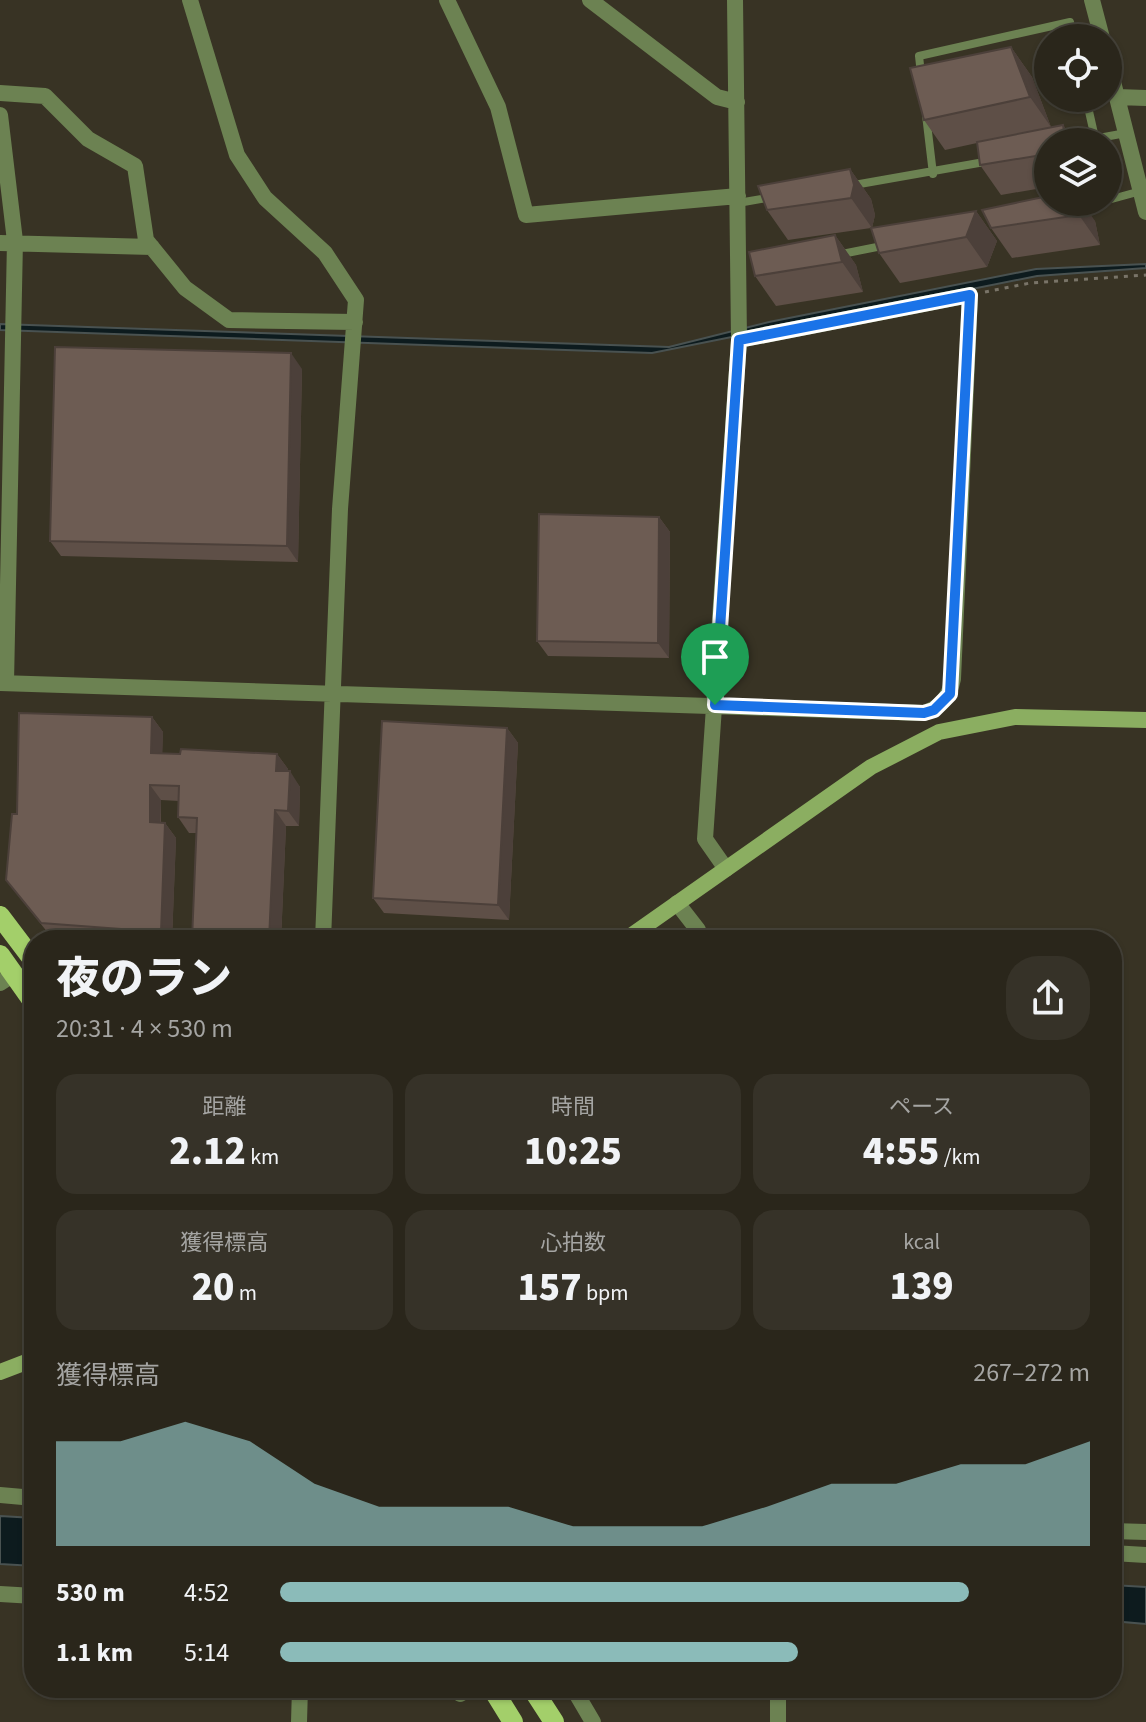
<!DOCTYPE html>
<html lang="ja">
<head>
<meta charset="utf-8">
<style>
	:root { --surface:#2a261b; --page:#363228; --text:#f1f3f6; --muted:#a5a5a3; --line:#46433a; --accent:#8bbbb9 }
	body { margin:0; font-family:"Source Sans 3","Noto Sans JP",sans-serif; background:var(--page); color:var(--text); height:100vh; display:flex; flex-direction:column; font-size:30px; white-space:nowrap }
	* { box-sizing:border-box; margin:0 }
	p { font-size:26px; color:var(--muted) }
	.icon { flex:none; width:44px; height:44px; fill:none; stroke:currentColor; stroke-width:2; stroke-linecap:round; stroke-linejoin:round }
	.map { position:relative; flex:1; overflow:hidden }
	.panel { position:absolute; left:24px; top:930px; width:1098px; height:768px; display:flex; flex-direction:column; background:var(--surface); border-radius:32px; box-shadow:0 2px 6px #0004,0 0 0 2px var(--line) }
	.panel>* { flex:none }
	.buttons { position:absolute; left:1034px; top:24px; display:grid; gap:16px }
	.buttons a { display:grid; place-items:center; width:88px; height:88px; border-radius:50%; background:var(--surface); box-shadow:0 2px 6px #0004,0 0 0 2px var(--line); font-size:40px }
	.pin { position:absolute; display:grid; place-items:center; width:68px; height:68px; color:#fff; margin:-82px -34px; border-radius:50% 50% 50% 0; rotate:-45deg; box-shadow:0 0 8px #0007 }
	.pin .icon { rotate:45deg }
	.round { display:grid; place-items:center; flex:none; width:84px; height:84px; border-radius:32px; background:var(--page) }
	.summary { display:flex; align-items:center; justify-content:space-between; height:136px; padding:0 32px }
	h1 { font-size:44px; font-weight:800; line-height:60px }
	.figures { display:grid; grid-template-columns:repeat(3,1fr); gap:12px; height:136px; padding:8px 32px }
	.figures div { display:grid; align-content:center; border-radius:20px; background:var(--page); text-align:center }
	.figures b { font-size:40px; font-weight:800 }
	.figures small { font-size:22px; font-weight:400 }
	.figures p { font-size:22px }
	.chart { height:224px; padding:16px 32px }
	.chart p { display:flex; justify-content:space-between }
	.chart svg { width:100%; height:144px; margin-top:8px; fill:var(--accent); opacity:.7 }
	ul { padding:0 32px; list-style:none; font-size:26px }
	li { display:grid; grid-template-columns:128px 96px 1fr; align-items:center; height:60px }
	li i { height:20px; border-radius:10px; background:var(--accent) }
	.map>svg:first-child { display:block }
	.water { fill:#0d1b1e; stroke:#495251; stroke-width:2 }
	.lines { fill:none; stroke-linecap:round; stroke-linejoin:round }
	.path { stroke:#797468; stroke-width:3; stroke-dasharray:4 6; stroke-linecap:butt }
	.lane { stroke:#6c8252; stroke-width:8 }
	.street { stroke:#6c8252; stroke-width:16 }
	.secondary { stroke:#8bae61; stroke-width:16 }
	.primary { stroke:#a3cf6a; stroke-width:20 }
	.wall { fill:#5e4f47 }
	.shaded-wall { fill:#4c403a }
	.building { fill:#6d5c53; stroke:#4c403a; stroke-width:2 }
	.route-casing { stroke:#fff; stroke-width:16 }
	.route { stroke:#1a73e8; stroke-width:10 }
</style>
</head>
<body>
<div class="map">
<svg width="1146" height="1722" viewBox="0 0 1146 1722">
	<rect width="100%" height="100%" fill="#383324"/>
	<path class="water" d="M1146,264V268L1037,276L652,353L0,330V324L669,347L769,322L1036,269Z
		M0,1516L34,1518V1566L0,1564Z
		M1112,1585L1146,1587V1624L1112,1621Z"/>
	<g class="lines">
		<path class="path" d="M985,292L1030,283L1146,275"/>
		<path class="lane" d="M921,74L919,56L1070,22L1074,38
			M1086,98L1095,138
			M926,115L933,174
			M1077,142L1126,133
			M854,185L990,161
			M1108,200L1141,191
			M738,203L773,197
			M1077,208L1101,202
			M837,255L887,245"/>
		<path class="street" d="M190,0L237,155L265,198L325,253L356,300L340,509L323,940
			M447,0L498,107L526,215L738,196
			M590,0L717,97L737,102
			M1092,0L1102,38
			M1108,62L1146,212
			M0,93L45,96L88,139L135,166L146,240L185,288L229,320L355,322
			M1117,97L1146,98
			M0,115L15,241L6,683
			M0,243L152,247
			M0,683L924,713C942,707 949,697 953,679L970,295L739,340
			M726,869L705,839L739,340L735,0
			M677,903L698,930L697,940
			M0,983L14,974
			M0,1495L34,1498
			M1112,1531L1146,1532
			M1112,1553L1146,1555
			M0,1594L34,1596
			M455,1688L460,1694L467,1690
			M573,1688L593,1722
			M778,1688V1722
			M299,1722L300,1688"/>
		<path class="secondary" d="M625,940L871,767L939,732L1015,717L1146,720
			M0,1372L34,1359"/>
		<path class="primary" d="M0,916L34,961
			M0,955L34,1003
			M492,1688L513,1722
			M532,1688L554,1722"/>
	</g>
	<path class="wall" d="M1011,47L1032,77L1051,127L1063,125L1075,142H1048V187L1001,195L980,165L977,143L945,150L924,120Z
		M850,169L871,199L875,215L872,228L976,211L997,241L987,267L900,283L879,253L871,228L788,240L767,210Z
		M1048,196L1095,221L1100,245L1012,258L991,228Z
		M835,235L856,265L863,292L776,306L755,276Z
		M302,369L298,562L61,556L50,541Z
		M659,517L670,532L669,658L548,656L537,641Z
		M152,717L163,732L162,753L277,754L288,769V771L300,787L299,826H286L281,940H192L197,833H189L178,817L179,801L161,800V823H165L176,838L172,940H73L52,938L6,880L17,814Z
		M507,728L518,743L509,920L384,913L373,898Z"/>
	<path class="shaded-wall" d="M1011,47L1032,77L1051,127L1030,97Z
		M1063,125L1075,142H1066Z
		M850,169L871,199L875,215L872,228L851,198Z
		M1076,202H1082L1095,221L1100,245L1079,215Z
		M976,211L997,241L987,267L966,237Z
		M835,235L856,265L863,292L842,262Z
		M291,353L302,369L298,562L287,546Z
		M659,517L670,532L669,658L658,643Z
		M152,717L163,732L162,768L151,753Z
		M507,728L518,743L509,920L498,905Z
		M277,754L288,769L287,786L276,771Z
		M290,771L300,787L299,826L288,811Z
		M150,785L161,800L160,837L150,822Z
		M275,810L286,826L281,940H269Z
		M165,823L176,838L172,940H167L161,932Z"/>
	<path class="building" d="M1011,47L1030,97L924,120L910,68Z
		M1063,125L1066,142H1048V154L980,165L977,142Z
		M850,169L854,185L851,198L767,210L758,186Z
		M1048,196V202H1076L1079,215L991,228L982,210Z
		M976,211L966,237L879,253L871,228Z
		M835,235L842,262L755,276L749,252Z
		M55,347L291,353L287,546L50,541Z
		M539,514L659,517L658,643L537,641Z
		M19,713L152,717L151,753L180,754L181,749L277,754L276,771H290L288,811L275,810L269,940H192L197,818L178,817L179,786L150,785V822L165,823L161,932L41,923L6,880L12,814H17Z
		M382,721L507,728L498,905L373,898Z"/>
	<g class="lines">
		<g class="route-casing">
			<path id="route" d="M970,295L950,694L934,710L924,713L715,705L739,340Z"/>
		</g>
		<use href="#route" class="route"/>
	</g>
</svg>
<div class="buttons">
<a><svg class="icon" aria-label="locate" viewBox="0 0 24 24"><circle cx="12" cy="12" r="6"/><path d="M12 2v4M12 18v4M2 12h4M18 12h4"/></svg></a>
<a><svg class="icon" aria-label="layers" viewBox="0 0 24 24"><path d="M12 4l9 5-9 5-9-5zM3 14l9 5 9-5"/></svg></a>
</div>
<div class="pin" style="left:715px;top:705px;background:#1e9e55"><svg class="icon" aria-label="arrive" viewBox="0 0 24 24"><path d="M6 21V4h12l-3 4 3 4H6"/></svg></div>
<section class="panel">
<div class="summary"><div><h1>夜のラン</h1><p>20:31 · 4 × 530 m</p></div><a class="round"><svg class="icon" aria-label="share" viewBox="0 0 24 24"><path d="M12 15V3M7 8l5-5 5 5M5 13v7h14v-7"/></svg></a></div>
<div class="figures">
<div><p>距離</p><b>2.12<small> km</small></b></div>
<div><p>時間</p><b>10:25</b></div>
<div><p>ペース</p><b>4:55<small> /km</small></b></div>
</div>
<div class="figures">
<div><p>獲得標高</p><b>20<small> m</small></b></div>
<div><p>心拍数</p><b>157<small> bpm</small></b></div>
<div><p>kcal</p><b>139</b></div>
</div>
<div class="chart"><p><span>獲得標高</span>267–272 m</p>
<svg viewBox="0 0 160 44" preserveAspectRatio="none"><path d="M0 44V12L10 12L20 6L30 12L40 25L50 32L60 32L70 32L80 38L90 38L100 38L110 32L120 25L130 25L140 19L150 19L160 12V44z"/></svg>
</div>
<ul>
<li><b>530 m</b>4:52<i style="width:85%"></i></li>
<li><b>1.1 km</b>5:14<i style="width:64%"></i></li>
</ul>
</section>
</div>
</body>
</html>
